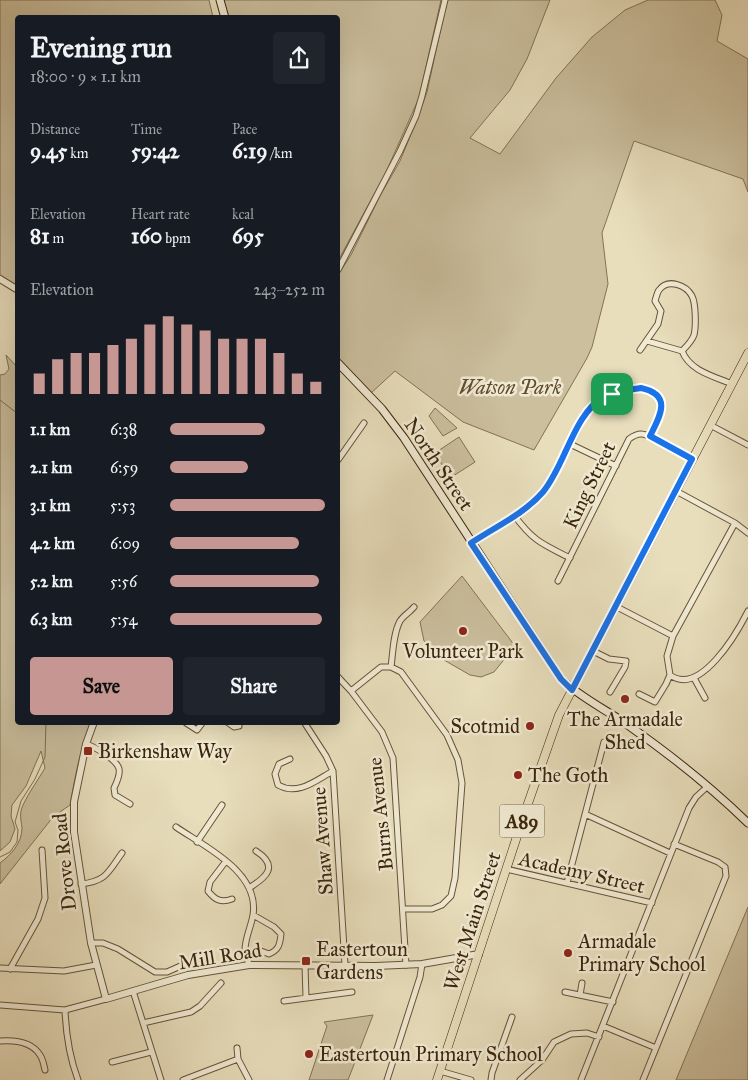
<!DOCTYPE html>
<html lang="en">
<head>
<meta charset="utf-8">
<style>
	:root { --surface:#171b24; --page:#20242c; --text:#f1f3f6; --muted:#9ea1a6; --accent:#c59692 }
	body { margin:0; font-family:"IM FELL Great Primer",serif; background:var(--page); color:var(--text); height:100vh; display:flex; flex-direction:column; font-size:19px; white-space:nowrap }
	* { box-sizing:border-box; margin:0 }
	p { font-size:16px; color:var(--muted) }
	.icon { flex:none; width:28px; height:28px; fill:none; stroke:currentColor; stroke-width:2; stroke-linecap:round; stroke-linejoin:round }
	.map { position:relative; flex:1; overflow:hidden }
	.drawer { position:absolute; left:15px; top:15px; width:325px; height:710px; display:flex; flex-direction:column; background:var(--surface); border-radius:5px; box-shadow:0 5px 20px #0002 }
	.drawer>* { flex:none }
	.pin { position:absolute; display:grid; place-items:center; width:42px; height:42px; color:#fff; margin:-21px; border-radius:10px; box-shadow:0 2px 8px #0006 }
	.round { display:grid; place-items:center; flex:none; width:52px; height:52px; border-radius:5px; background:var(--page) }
	.head { display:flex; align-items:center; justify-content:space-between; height:85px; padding:0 15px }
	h1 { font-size:28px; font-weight:800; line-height:38px }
	.stats { display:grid; grid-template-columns:repeat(3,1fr); gap:8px; height:85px; padding:5px 15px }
	.stats div { display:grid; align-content:center }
	.stats b { font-size:21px; font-weight:800 }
	.stats small { font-size:14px; font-weight:400 }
	.stats p { font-size:14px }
	.chart { height:140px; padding:10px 15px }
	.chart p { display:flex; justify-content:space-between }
	.chart svg { width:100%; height:90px; margin-top:5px; stroke:var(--accent); stroke-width:6 }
	.primary-button { display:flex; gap:10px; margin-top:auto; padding:10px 15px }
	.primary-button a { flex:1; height:58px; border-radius:5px; background:var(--accent); color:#111; font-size:20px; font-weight:800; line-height:58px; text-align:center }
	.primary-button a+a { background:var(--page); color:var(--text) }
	ul { padding:0 15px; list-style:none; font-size:16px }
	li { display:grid; grid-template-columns:80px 60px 1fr; align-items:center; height:38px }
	li i { height:12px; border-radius:6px; background:var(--accent) }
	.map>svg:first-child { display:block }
	.green { fill:#cbbf9e; stroke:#837254 }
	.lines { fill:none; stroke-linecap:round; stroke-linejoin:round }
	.stream { stroke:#7f6e51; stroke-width:1 }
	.minor-casing { stroke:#665337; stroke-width:7 }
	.tertiary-casing { stroke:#665337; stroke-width:8 }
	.secondary-casing { stroke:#3b250b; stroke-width:9 }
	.primary-casing { stroke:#3b250b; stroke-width:9 }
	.minor { stroke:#f0ead3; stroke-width:5 }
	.tertiary { stroke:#f0ead3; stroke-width:6 }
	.secondary { stroke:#f0ead3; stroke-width:7 }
	.primary { stroke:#e8debc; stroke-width:8 }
	.route-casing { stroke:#fff; stroke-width:10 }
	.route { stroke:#1a73e8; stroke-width:6 }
	.poi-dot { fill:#8f2418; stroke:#f0ead3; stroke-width:2 }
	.labels { text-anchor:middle; stroke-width:5; stroke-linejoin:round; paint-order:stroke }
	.shield { fill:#f0ead3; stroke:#716047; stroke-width:1 }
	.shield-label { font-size:19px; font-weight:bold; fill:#3b250b }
	.park-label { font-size:20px; font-style:italic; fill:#5f4c30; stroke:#f0ead3 }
	.street-label { font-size:20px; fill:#3b250b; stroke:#f0ead3 }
	.poi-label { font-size:20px; fill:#3b250b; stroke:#f0ead3; text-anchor:start }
</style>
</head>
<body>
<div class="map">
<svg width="748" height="1080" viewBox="0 0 748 1080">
	<rect width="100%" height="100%" fill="#e8debc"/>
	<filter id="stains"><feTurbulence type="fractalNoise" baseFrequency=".004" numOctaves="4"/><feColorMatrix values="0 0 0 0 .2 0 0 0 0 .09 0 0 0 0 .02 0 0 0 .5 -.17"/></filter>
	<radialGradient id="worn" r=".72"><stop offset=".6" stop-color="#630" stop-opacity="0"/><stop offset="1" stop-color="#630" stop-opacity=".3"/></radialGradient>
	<path class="green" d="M0,0H209L213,17L18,18L17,288L0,277Z
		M223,0H441L419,98L386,172L338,261V18L228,17Z
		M447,0H550L527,59L510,90L470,138L500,154L556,78L592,37L625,10L648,0H715L722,15L717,41L748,59V192L743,179L634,141L602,233L608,284L592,347L587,358L534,450L463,422L395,371L370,394L338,360V275L351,255L380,196L400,161L418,117L427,92Z
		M6,355L18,368V722L91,723C80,749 75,777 70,805L53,817L0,884V863C11,855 22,843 22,828C21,819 19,814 23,805C29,792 38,780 45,768L41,751L26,786L12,805L11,816L15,829L10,842L0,851V375L5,374L9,369Z
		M435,408L457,428L443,436L429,416Z
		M459,437L475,462L450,478L435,453Z
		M462,576L515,646L494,672L481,677L470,675L444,660L424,641L420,622Z
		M748,907V1080H676Z
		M373,1015L348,1080H309L327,1026L324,1022Z"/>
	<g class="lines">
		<path class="stream" d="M0,400L18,414
			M0,857L10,852L17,842L18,830L15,822L21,801L35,779L45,757L46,722"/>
		<g class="minor-casing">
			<path id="minor" d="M338,270L400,151L416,116L422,96L445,0
				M647,341L682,351C690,371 713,376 732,384
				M640,350L658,324L661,311L655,301C656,298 657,293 659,290C668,278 686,285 692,296C696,304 696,327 694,335C692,341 686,347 682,351
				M710,425L748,445
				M570,444L616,466
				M338,460L364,423
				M676,491L735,523L748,533
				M514,515C533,541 542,544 570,558
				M471,543C494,528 521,515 540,495C556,478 565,454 576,433C581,423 585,412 594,404C605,394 625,389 640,388C648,387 658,393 660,401C664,413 655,426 650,436
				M558,581L629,439C633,436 636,434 641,434C652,434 681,453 692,459
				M617,607L673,636L735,523
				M673,636L667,656L670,675C700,697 737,633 748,611
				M593,651L609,659L626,661L625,667L610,692
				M391,667C393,653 393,634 400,621C403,616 410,612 414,607
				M338,677L351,691L382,732L393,758L406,965
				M694,678L705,698
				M351,691L381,667H391L401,672L447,735L458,760L462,783L455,878L451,896L442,905L432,909H404
				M639,694L655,702L666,684L670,675
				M227,722L234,727L239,726
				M304,722L326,756L333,771L345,965
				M186,723L197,730L203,722
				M86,744C93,746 99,750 105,754C121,765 123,770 114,788L115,795L130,804
				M290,759L279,764L275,774L278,785C298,796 315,781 333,771
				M585,814L670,853
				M176,827C205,847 260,872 253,915C251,927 245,938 245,950C246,954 248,960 249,965
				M197,842L222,805
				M226,861L210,882L208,891C215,900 221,903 232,899
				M506,869L652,903
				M567,883L604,742
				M81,884C107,881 108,872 122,853
				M249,888C267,877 279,866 256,851
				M253,915L274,927L281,934C280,944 279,950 269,954L261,951
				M91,943H103L118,949L155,972H167L203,956
				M305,965L306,998
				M0,968L64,971L96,965
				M10,969L38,919L45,898L42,850
				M133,991L161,1080
				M565,992L613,1002
				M580,995L582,983
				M284,1001L352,992
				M0,1005L65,1010L106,999
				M65,1010C66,1035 69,1056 78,1080
				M143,1023L191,1012L200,1006L221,983
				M603,1026L656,1048
				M0,1041C14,1040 32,1042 40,1055C43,1059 44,1066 45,1070
				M237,1048L238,1059L249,1080
				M112,1062L151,1052
				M440,1071L471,1080
				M183,1080L238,1059
				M387,1080L420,977L422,964
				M491,1080L492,1073L512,1017
				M520,1080L542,1060L554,1042L571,1034L587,1033L599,1037
				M581,1080L689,808L696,797L708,786
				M643,1080L726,876L725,867L718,862L674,844"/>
		</g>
		<g class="tertiary-casing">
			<path id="tertiary" d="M0,279L18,290
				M94,722L86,744L74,802V832L91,943L106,999L188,975L249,965L376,966L422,964L479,954"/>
		</g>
		<g class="secondary-casing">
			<path id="secondary" d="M220,0L225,18
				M338,363L382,409L404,438L561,679C580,697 603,708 625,723C668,753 710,786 748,823"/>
		</g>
		<g class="primary-casing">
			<path id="primary" d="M437,1080L525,812L559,715L748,353"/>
		</g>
		<use href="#minor" class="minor"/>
		<use href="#tertiary" class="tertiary"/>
		<use href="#secondary" class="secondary"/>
		<use href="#primary" class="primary"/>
	</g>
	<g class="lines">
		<g class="route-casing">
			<path id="route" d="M641,388C673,395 660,416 650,436L692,459L572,690L561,679L471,543C495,527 524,514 543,492C565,466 574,413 604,397C615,391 629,390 641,388Z"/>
		</g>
		<use href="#route" class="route"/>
	</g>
	<g class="poi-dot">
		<circle cx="463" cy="631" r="5"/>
		<circle cx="625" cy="699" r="5"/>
		<circle cx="530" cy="726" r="5"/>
		<rect x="83" y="746" width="10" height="10" rx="2.5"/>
		<circle cx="518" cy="775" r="5"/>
		<circle cx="568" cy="953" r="5"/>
		<rect x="301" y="956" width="10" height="10" rx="2.5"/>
		<circle cx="309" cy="1054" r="5"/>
	</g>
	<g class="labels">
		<rect class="shield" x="499.5" y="804.5" width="45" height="33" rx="4"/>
		<g class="shield-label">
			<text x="522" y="828">A89</text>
		</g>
		<g class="park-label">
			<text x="510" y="394">Watson Park</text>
		</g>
		<g class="street-label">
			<text transform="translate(439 464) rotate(56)" y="7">North Street</text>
			<text transform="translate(589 485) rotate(-64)" y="7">King Street</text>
			<text transform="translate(380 814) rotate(-96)" y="7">Burns Avenue</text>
			<text transform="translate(322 841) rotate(-94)" y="7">Shaw Avenue</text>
			<text transform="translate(64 862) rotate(-96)" y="7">Drove Road</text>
			<text transform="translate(582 872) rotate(13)" y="7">Academy Street</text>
			<text transform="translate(472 921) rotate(-72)" y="7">West Main Street</text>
			<text transform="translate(220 956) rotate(-9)" y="7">Mill Road</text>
		</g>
		<g class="poi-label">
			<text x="463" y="658" text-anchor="middle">Volunteer Park</text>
			<text x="625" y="726" text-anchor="middle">The Armadale<tspan x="625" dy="23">Shed</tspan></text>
			<text x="520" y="733" text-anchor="end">Scotmid</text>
			<text x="98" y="758">Birkenshaw Way</text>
			<text x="528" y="782">The Goth</text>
			<text x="578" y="948">Armadale<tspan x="578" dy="23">Primary School</tspan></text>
			<text x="316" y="956">Eastertoun<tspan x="316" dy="23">Gardens</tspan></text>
			<text x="319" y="1061">Eastertoun Primary School</text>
		</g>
	</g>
	<rect width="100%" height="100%" filter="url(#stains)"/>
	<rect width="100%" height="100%" fill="url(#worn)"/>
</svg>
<div class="pin" style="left:612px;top:394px;background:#1e9e55"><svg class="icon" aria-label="arrive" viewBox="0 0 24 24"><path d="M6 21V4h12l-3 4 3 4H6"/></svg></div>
<section class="drawer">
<div class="head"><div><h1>Evening run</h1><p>18:00 · 9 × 1.1 km</p></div><a class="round"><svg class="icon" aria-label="share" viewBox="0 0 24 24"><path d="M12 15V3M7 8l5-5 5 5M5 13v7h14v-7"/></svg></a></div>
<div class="stats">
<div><p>Distance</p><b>9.45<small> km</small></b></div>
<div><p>Time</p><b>59:42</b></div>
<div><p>Pace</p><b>6:19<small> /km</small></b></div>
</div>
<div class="stats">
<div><p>Elevation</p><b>81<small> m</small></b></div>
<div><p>Heart rate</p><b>160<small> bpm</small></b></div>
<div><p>kcal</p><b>695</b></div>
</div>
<div class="chart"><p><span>Elevation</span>243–252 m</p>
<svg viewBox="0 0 160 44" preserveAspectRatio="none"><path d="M5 44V34M15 44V27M25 44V24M35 44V24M45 44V20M55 44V17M65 44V10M75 44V6M85 44V10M95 44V13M105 44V17M115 44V17M125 44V17M135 44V24M145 44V34M155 44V38"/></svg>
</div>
<ul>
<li><b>1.1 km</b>6:38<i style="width:61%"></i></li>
<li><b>2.1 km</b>6:59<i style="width:50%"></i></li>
<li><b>3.1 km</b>5:53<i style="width:100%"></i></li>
<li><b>4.2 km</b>6:09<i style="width:83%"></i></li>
<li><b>5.2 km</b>5:56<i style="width:96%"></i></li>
<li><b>6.3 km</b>5:54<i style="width:98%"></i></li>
</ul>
<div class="primary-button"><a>Save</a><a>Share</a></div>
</section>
</div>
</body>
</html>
